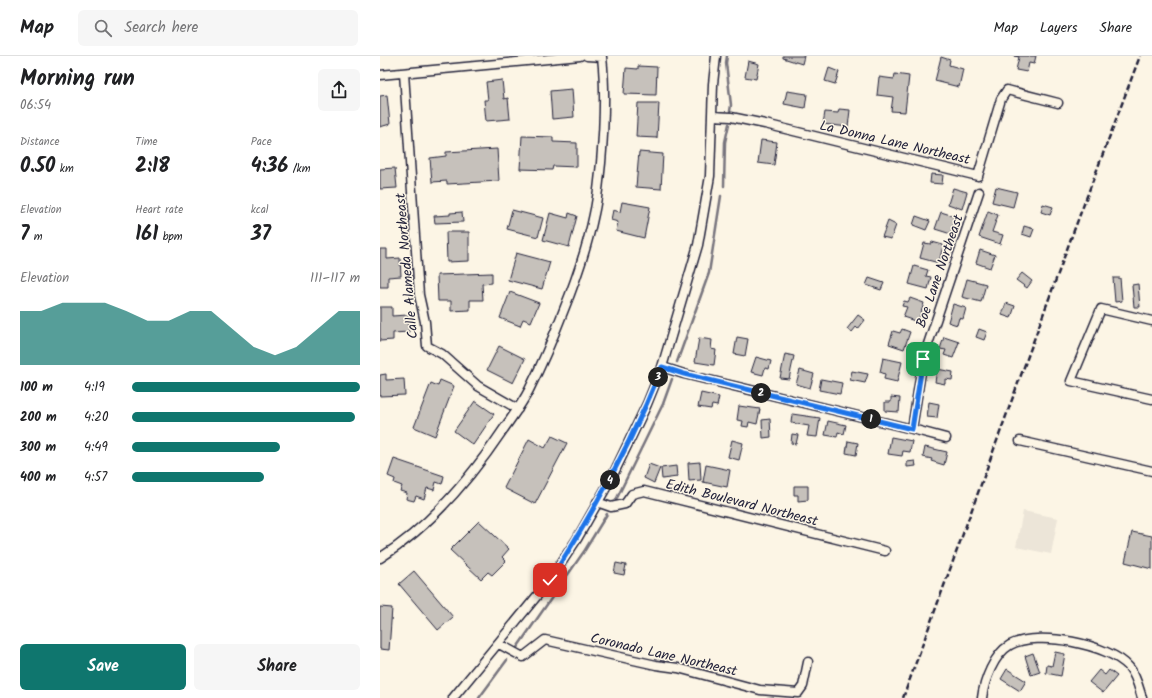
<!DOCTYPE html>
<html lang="en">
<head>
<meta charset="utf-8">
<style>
	:root { --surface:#fff; --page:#f6f6f6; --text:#202124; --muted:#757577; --line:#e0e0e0; --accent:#0f766e }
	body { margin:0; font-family:Kalam,sans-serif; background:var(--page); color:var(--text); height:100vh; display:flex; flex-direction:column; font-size:15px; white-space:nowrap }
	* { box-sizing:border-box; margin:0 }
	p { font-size:13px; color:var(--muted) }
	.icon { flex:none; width:22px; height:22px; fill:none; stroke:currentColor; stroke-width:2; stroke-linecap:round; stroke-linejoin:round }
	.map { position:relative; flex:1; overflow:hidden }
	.details { display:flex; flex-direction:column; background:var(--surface); width:380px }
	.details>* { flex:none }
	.pin { position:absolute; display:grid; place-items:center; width:34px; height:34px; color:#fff; margin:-17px; border-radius:8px; box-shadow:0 2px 6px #0006 }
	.km { position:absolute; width:20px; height:20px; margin:-10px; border-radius:50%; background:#222; color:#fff; font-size:11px; line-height:20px; text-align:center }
	.round { display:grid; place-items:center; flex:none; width:42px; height:42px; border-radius:6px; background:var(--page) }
	.summary { display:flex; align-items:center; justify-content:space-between; height:68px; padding:0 20px }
	h1 { font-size:22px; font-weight:600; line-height:30px }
	.metrics { display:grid; grid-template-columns:repeat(3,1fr); gap:6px; height:68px; padding:4px 20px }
	.metrics div { display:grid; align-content:center }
	.metrics b { font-size:20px; font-weight:600 }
	.metrics small { font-size:11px; font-weight:400 }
	.metrics p { font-size:11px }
	.chart { height:112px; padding:8px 20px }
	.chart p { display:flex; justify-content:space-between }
	.chart svg { width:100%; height:72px; margin-top:4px; fill:var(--accent); opacity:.7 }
	.cta { display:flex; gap:8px; margin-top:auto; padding:8px 20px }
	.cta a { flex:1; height:46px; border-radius:6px; background:var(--accent); color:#fff; font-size:16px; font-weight:600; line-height:46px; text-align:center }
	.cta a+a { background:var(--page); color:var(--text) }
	ul { padding:0 20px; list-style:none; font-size:13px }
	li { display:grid; grid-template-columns:64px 48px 1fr; align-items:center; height:30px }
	li i { height:10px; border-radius:5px; background:var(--accent) }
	header { display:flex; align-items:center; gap:24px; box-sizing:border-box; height:56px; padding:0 20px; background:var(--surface); border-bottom:1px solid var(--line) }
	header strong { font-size:19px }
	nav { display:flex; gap:22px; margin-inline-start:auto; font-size:14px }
	.search { width:280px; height:36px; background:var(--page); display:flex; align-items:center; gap:10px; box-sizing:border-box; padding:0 14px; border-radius:6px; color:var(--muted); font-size:15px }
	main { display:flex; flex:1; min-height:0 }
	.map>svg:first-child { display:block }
	.built { fill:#ece5d8 }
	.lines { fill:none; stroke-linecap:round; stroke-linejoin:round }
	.stream { stroke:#78757e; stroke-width:2.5 }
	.building { fill:#c6c1bb; stroke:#22223b }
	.minor-casing { stroke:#22223b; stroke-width:11 }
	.minor { stroke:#fcf5e5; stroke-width:8 }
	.rail { stroke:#22223b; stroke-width:2.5; stroke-dasharray:6 3; stroke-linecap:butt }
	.route-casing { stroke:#fff; stroke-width:8 }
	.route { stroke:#1a73e8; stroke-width:5 }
	.labels { text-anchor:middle; stroke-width:3; stroke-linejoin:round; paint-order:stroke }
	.street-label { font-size:14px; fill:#22223b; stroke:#fcf5e5 }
</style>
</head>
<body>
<header>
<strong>Map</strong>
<div class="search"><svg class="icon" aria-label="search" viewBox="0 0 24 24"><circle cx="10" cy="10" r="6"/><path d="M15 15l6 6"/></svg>Search here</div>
<nav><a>Map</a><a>Layers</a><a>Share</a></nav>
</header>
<main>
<section class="details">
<div class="summary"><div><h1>Morning run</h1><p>06:54</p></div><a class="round"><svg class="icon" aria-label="share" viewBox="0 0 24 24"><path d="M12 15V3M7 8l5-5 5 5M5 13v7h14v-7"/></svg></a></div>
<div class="metrics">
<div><p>Distance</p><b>0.50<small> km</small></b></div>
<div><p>Time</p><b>2:18</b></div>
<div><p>Pace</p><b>4:36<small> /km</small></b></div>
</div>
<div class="metrics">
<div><p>Elevation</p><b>7<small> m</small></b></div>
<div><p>Heart rate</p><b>161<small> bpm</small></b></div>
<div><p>kcal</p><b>37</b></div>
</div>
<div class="chart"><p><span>Elevation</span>111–117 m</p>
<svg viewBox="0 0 160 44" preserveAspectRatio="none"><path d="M0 44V11L10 11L20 6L30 6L40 6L50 11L60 17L70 17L80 11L90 11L100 22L110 33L120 38L130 33L140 22L150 11L160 11V44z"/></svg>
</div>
<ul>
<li><b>100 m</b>4:19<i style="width:100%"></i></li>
<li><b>200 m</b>4:20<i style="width:98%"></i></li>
<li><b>300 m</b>4:49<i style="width:65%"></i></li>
<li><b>400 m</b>4:57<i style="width:58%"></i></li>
</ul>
<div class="cta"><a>Save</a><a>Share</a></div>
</section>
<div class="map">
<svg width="772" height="642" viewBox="0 0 772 642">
	<rect width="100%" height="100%" fill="#fcf5e5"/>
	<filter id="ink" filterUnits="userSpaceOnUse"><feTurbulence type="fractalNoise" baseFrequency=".025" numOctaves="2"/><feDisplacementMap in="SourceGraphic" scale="8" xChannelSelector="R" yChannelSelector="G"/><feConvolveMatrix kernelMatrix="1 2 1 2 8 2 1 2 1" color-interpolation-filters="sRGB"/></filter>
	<g filter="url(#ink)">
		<path class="built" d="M643,455L678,462L671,498L636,491Z"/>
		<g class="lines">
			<path class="stream" d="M347,0L346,7L351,49L350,55
				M344,130L345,86L349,68
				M297,306L329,217L341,140
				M236,444L283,348L292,323
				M136,593L205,494L227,458
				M99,642L127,604"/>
		</g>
		<path class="building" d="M403,0H424L422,8L403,2Z
			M634,0H656L654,8L649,7L647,16L636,14L639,1Z
			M561,1L570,4L569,9L583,13L579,31L555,25Z
			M368,5L379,8L376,23L365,21Z
			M258,10L277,11L276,39L244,38L246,12L258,13Z
			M449,12L459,16L455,28L445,25Z
			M515,18L529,20L525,56L511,55L513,41L497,39L499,21L514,23Z
			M122,24L124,43L128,42L130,63L106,65L104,44H108L106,26Z
			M192,33L194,61L172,63L170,35Z
			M407,35L427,38L425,52L404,48Z
			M7,39L10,68L0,71V40Z
			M258,47H279L277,82L256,81Z
			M459,53L470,54L468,71L443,68L445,56L458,57Z
			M142,80L173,81V86L197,87V111L173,110L172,114L140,113Z
			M381,84L397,86L394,109L378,107Z
			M117,93L119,125L67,128V125L52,126L50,102L66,100V96Z
			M259,96L283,98L281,133L256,131Z
			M15,112L17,132L0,133V113Z
			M551,118L563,119L562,128L550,127Z
			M616,131L637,136L633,151L612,146Z
			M573,132L587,136L582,153L568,148Z
			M242,146L270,151L264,182L236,175L238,166L231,164L233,154L240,156Z
			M663,148L673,151L670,159L661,156Z
			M132,154L163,162L158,181L127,173Z
			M608,155L618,159L612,176L623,179L620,188L599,181Z
			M82,156L83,166L55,167L54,160L70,159V157Z
			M561,156L577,161L571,178L555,173Z
			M170,157L188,162L189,157L197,160L189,191L163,184Z
			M536,160L550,165L546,174L533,169Z
			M508,165L516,169L511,183L502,181Z
			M644,170L654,173L651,181L642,178Z
			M66,176H89V205L67,206Z
			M552,186L563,189L559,207L540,202L544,187L551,188Z
			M0,193H7V203L20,202L21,220L8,221V231H0Z
			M600,194L615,199L610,212L596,207Z
			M136,197L170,206L162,233L128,224Z
			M534,210L548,214L546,220L551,221L548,233L529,228Z
			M112,217V227L102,228L103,244H90V254L71,255V245H58L57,219Z
			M642,217L652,225L647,232L636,224Z
			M489,222L504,227L501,234L486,229Z
			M733,222H740L742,245L735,246Z
			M587,223L606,228L601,246L582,241Z
			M758,228L760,251H754L752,229Z
			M130,236L159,247L151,266L143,263L140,270L120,262Z
			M530,242L544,247L538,266L523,261L527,251L522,250L524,245L528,246Z
			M626,247L635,250L631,262L622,259Z
			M573,248L586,252L583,263L579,262L577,269L568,266Z
			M0,251H12V260L28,259L29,276L13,277V284L0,285Z
			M478,259L485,264L478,273L476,271L472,276L467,273Z
			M522,273L530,276L524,293L509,288L513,275L520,277Z
			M599,273L607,276L604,284L596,281Z
			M357,281L368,283L365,300L354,298Z
			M564,281L579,286L573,302L564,299L566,294L560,293Z
			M319,282L332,284L331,293L336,294L334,309L315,306Z
			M119,290L145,303L133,327L107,314Z
			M405,298L414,300L409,323L400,322Z
			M376,301L391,305L389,313L385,312L383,319L371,316Z
			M503,302L522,306L517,326L504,323L505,318L500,316Z
			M557,313L573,316L572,324L565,323V328L555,326Z
			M420,314L434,318L430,332L416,328Z
			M472,315L488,318L485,327L470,324Z
			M6,318V324L24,323L25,339L0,340V319Z
			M441,323L462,327L460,338L439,334Z
			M60,324L74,330L55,380L34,371L51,327L58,330Z
			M321,337L339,341L337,350L332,349L331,353L318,351Z
			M511,341L520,342L519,356L505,355V346H511Z
			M95,345L114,358L93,389L74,375Z
			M549,346L559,348L557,362L547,361Z
			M359,350L380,353L377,368L369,366L368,371L362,370L363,365L357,364Z
			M412,358L440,362L437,381L427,380L429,370L411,367Z
			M390,363L391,381L383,382L382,364Z
			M448,365L466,369L464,378L458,376L457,381L445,379Z
			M412,378L418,379L416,388L411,387Z
			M172,380L187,387L155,448L124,432L149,383L165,392Z
			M511,381L532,385L530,396L523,395L522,400L508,398Z
			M352,384L363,387L359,404L348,401Z
			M468,385L478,387L476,399L466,397Z
			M545,391L567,396L564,409L551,405L552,403L543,401Z
			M14,403L64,420L62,428L56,426L54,434L47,432L44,443L36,440L34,445L26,443L27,437L20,435L22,430L14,427L15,423L8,420Z
			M535,405L536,410L527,411V406Z
			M320,406L321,424L309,425L308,407Z
			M269,408L280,412L274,427L264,422Z
			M326,409L350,414L347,431L323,426Z
			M296,410L297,421L282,423L281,412Z
			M414,430H428V444L418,445V439H414Z
			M99,465L129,493L122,501L126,505L112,519L108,516L101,523L70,494Z
			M752,476L772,480V513L745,506Z
			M236,507L246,509L244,519L234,517Z
			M34,515L73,561L58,574L19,528Z
			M0,551L12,552L9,594L0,593Z
			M675,596L685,598L681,620L666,617L667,609L672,610Z
			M653,597L660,616L651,619L645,600Z
			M627,613L646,625L640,635L621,623Z
			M719,614L725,619L729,614L737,620L723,637L709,626Z"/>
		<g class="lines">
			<g class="minor-casing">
				<path id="minor" d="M24,17L39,239L45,266L47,290L62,298L98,330L138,353
					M0,19L200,0
					M332,60L351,61L385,68L598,120L621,43L627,34L678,47
					M772,265L721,253L691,325L772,343
					M282,311L304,318L532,373L566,382
					M532,373L543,303L599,136
					M640,385L772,415
					M217,446L231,451L245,448L252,438L264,435L505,495
					M0,502C50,471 90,423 123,374C132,361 142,348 149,334C162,308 173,282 183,256C196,224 207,192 214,158C218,141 219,124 221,107C224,72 226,36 222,1L207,0
					M119,588L143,601L165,584L276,609L298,612L380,634L418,637L423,630L428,606
					M73,642L170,524L197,483L231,423L267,348L282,311L318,189L330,120L333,28L336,0
					M602,642C604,625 614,598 630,589C657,574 729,588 749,611C756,619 759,632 762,642"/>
			</g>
			<use href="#minor" class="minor"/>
			<path class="rail" d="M523,642L690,185L760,0"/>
		</g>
	</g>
	<g class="lines" filter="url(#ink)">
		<g class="route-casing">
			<path id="route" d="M170,524C214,456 252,386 282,311L304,318L532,373L543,303"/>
		</g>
		<use href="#route" class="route"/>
	</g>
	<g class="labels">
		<g class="street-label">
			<text transform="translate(515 86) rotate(13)" y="5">La Donna Lane Northeast</text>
			<text transform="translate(26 210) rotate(-95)" y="5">Calle Alameda Northeast</text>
			<text transform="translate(559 215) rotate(-71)" y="5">Boe Lane Northeast</text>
			<text transform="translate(362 446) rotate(14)" y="5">Edith Boulevard Northeast</text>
			<text transform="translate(284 598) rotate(13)" y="5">Coronado Lane Northeast</text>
		</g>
	</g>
</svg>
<div class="pin" style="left:543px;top:303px;background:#1e9e55"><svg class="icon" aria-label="arrive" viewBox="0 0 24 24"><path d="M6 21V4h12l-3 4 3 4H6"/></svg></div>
<div class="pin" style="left:170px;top:524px;background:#d93025"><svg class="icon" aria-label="check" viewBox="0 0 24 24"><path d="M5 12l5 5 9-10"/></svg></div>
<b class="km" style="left:491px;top:363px">1</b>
<b class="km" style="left:381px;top:337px">2</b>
<b class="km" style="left:278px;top:321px">3</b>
<b class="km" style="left:230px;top:424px">4</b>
</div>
</main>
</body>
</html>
